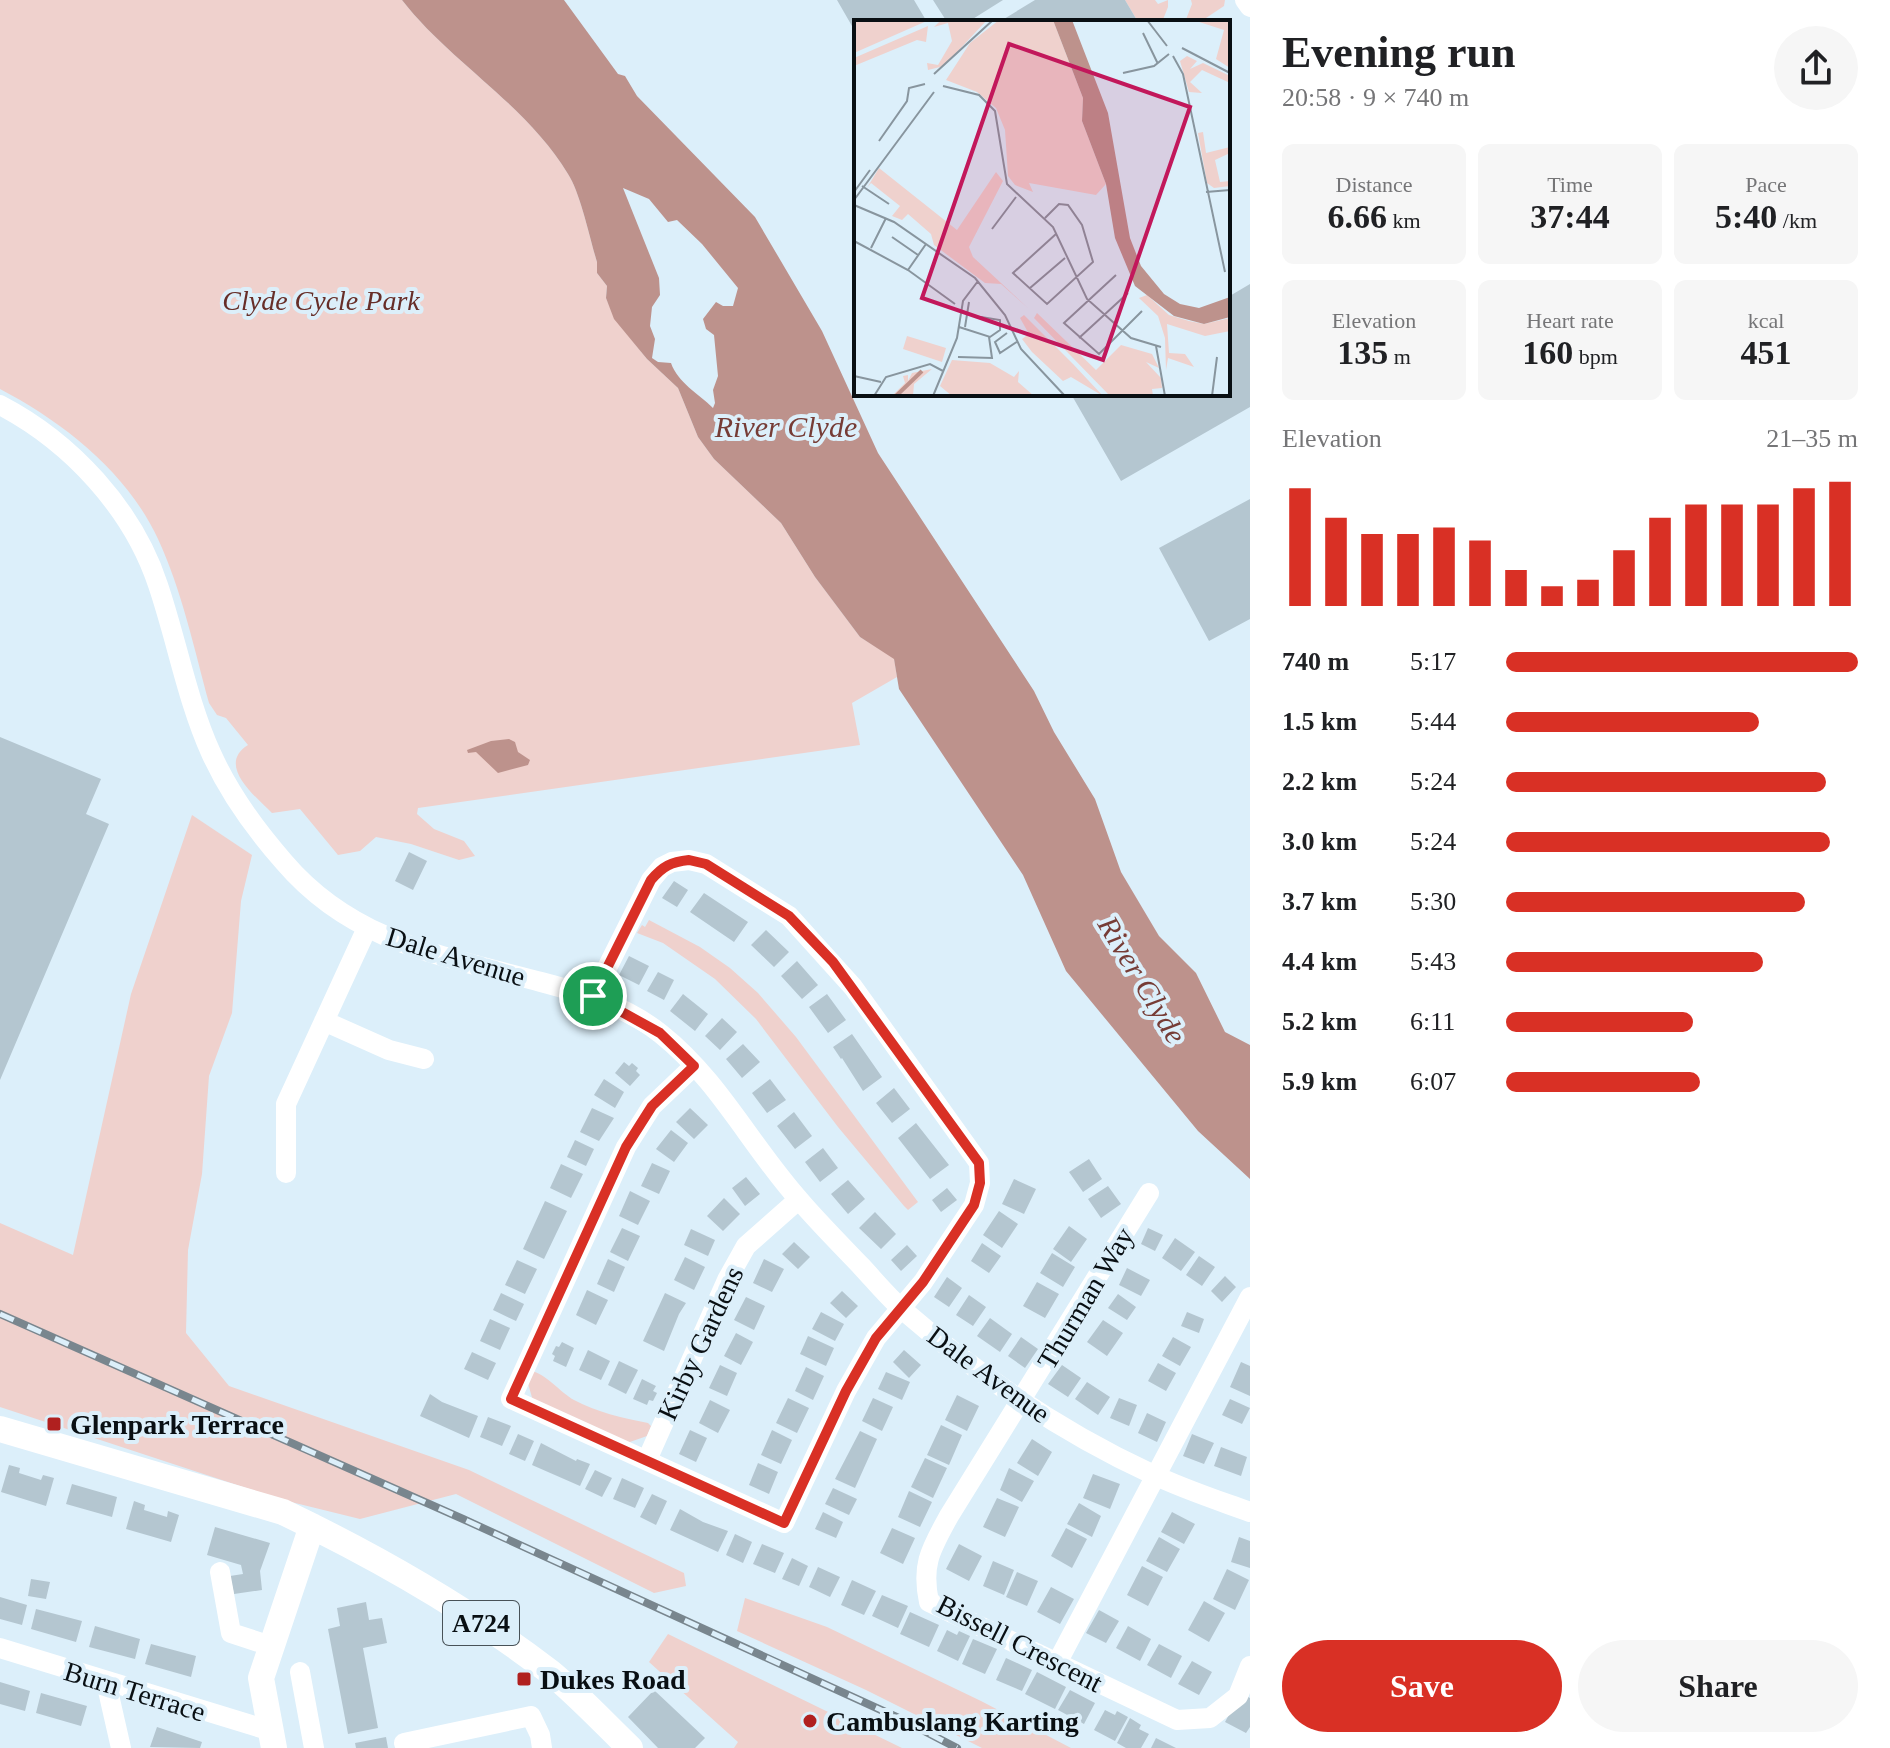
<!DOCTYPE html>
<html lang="en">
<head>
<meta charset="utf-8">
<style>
	:root { --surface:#fff; --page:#f6f6f6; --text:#202124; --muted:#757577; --accent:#d93025 }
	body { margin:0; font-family:"Times New Roman",serif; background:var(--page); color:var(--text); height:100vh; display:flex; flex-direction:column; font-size:30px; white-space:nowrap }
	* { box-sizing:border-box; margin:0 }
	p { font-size:26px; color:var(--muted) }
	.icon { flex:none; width:44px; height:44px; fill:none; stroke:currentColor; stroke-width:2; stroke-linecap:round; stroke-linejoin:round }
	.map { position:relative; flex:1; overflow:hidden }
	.side { display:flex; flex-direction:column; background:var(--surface); width:640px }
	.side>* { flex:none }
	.pin { position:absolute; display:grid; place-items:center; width:68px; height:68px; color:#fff; margin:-34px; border:4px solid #fff; border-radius:50%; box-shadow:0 2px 8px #0007 }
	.round { display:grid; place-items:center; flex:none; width:84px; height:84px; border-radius:42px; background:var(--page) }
	.overview { display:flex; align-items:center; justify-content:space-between; height:136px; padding:0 32px }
	h1 { font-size:44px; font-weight:800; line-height:60px }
	.stats { display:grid; grid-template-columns:repeat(3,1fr); gap:12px; height:136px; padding:8px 32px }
	.stats div { display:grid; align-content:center; border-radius:12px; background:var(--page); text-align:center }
	.stats b { font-size:34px; font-weight:800 }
	.stats small { font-size:22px; font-weight:400 }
	.stats p { font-size:22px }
	.chart { height:224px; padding:16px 32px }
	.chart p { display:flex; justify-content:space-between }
	.chart svg { width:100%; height:144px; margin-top:8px; stroke:var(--accent); stroke-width:6 }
	.cta { display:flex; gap:16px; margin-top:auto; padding:16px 32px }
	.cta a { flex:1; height:92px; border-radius:48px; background:var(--accent); color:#fff; font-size:32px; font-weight:800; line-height:92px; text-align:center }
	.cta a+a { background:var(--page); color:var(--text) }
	ul { padding:0 32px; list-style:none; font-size:26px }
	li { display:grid; grid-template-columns:128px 96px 1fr; align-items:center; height:60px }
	li i { height:20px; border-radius:10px; background:var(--accent) }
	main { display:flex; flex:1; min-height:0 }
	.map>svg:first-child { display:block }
	.green { fill:#efd1cd }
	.water { fill:#bd928c; fill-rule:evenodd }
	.building { fill:#b4c6d0 }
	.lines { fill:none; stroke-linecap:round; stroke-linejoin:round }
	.minor { stroke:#fff; stroke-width:20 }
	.major { stroke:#fff; stroke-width:26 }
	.rail-casing { stroke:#79868e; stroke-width:8 }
	.rail { stroke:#dceffa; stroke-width:5; stroke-dasharray:15; stroke-linecap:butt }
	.route-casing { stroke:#fff; stroke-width:16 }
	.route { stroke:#d93025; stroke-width:10 }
	.poi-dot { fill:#b0201f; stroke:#dceffa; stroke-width:3 }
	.labels { text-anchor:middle; stroke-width:8; stroke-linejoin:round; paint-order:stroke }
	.shield { fill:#dceffa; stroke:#485258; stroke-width:2 }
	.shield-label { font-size:26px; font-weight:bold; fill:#090f13 }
	.park-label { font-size:28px; font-style:italic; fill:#672e28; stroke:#dceffa }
	.street-label { font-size:28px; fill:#090f13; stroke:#dceffa }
	.poi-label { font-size:28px; font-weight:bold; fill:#090f13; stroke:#dceffa; text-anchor:start }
	.water-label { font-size:30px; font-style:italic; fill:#763c36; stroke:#dceffa }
	.inset-river { fill:none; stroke:#bd928c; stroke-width:4 }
	.inset-road { fill:none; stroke:#88959e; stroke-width:2 }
	.view { fill:#c2185b; fill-opacity:0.15; stroke:#c2185b; stroke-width:4 }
	.inset-edge { fill:none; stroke:#090f13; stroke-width:4 }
</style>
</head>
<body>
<main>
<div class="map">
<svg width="1250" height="1748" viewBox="0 0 1250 1748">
	<rect width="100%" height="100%" fill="#dceffa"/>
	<path class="green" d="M0,0H402C451,63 526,104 568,174C580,192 590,239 597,262V273L607,286L606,298L615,319L647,359L678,388L698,437L714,459L781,523L815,577L860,637L894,658L897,677L852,703L860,745L418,808L417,814L434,829L464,841L475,856L459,860L411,844L376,837L360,851L338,855L300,809L272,813C255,796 216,765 248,745L226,718L217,715L209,703C194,648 182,591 158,539C127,472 63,422 0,389Z
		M1125,0H1155L1158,4L1168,0V7L1162,22H1138Z
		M1191,0H1225L1224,6L1200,22H1185L1192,4Z
		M192,815L252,855L241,901L232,1013L209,1076L202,1174L188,1250L186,1333L229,1386L469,1470L684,1573L686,1586L654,1593L456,1494L360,1519L283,1500L0,1407V1223L73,1255L131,994Z
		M649,920L700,947L730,968L758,993L796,1037L918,1202L908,1210L904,1206L838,1127L756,1019L715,979L663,943L637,933L642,925L645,927Z
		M531,1371C545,1373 560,1392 574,1400C597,1412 622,1418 648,1423L651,1426L647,1436L627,1443L533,1401L527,1380Z
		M745,1598L827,1627L981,1701L1071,1748H982L866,1690L737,1631Z
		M668,1634L902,1748H734L738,1742L649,1662Z"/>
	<path class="water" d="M402,0H564L618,74L625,76L637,96L755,217L822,331L878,453L1034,691L1054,732L1095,799L1121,872L1159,936L1196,973L1225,1032L1250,1045V1179L1198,1131L1066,971L1023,875L899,689L894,659L860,637L815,577L781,523L714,459L698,437L678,388L647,359L614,319L606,298L607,286L597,273V262C590,239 580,192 568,174C526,104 451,63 402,0ZM623,188L649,199L668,222L677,220L702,244L738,288L733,306H723L716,302L703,319L706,329L714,335L718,376L713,390L715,403L713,408C698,393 678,383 671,363L658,362L652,358L655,339L650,326L652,307L660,295L659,278Z
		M509,739L515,742L518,752L530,760L528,765L498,773L476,752L468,753L467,750L491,741Z"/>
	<path class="building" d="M837,0H914L927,22H856V33Z
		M933,0H1003L968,22H947Z
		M1035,0H1125L1138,22H999Z
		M1250,284V407L1121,481L1071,394H1228V297Z
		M1250,499V619L1209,641L1159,548Z
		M0,737L101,779L86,814L109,824L0,1080Z
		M409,852L427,861L413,890L395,881Z
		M674,881L688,890L677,907L662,898Z
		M704,893L748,922L734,942L690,912Z
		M766,930L789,952L774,967L751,945Z
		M629,956L649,966L639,985L619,975Z
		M797,961L818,985L802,999L781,976Z
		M658,972L674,980L664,1000L647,991Z
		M683,994L708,1014L695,1031L670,1011Z
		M827,994L846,1020L828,1033L809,1007Z
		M722,1018L737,1032L720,1050L705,1036Z
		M852,1034L882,1077L863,1091L842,1058L841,1059L833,1047Z
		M743,1044L760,1062L742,1078L726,1059Z
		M624,1062L629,1066L632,1063L638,1068L636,1071L640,1075L630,1086L615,1073Z
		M604,1079L624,1092L615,1108L594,1095Z
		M770,1079L786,1100L767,1113L752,1093Z
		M894,1088L910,1109L892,1123L876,1103Z
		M592,1108L614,1118L599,1141L580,1132Z
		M690,1108L708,1125L694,1139L676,1122Z
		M794,1112L812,1136L795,1149L777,1126Z
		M916,1123L949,1165L930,1179L898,1138Z
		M671,1130L688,1143L674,1162L656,1149Z
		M575,1140L594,1149L586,1166L567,1157Z
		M823,1148L838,1168L820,1182L805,1162Z
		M1089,1159L1102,1179L1083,1192L1069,1172Z
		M652,1163L670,1171L659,1194L641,1186Z
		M561,1164L583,1174L571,1198L550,1188Z
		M746,1177L760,1194L745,1206L732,1188Z
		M1014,1179L1036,1189L1024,1214L1002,1204Z
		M848,1180L865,1199L848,1214L831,1194Z
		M1108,1186L1121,1204L1101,1218L1088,1199Z
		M947,1188L957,1200L941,1212L932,1200Z
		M630,1191L650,1201L638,1225L619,1216Z
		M724,1198L740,1214L723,1231L707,1216Z
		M545,1201L567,1211L544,1259L523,1249Z
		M999,1211L1018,1224L1002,1248L983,1235Z
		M875,1212L896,1234L881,1249L859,1228Z
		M1069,1226L1087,1239L1071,1262L1053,1249Z
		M622,1228L640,1236L628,1261L610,1252Z
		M1148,1228L1163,1235L1155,1251L1141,1244Z
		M691,1229L715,1240L708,1256L684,1245Z
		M1175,1238L1195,1252L1181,1271L1162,1258Z
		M794,1242L810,1257L798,1269L782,1254Z
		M982,1243L1001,1256L989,1273L971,1261Z
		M907,1245L917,1256L901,1271L891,1260Z
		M1052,1253L1075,1267L1063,1287L1040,1273Z
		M1199,1256L1215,1267L1202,1286L1186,1275Z
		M685,1257L705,1267L694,1290L674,1280Z
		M608,1259L625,1267L614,1292L597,1284Z
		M764,1259L784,1269L772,1292L753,1283Z
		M517,1260L537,1269L525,1294L505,1285Z
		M1127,1268L1150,1280L1141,1296L1119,1285Z
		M1225,1276L1236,1287L1222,1302L1211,1291Z
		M947,1277L962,1288L949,1307L934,1297Z
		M1037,1282L1059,1294L1045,1318L1023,1306Z
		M587,1290L608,1300L596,1325L576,1315Z
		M842,1291L858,1306L846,1318L830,1303Z
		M501,1293L524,1304L516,1321L493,1310Z
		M665,1293L686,1303L679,1314L664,1351L643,1341Z
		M1118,1294L1136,1307L1127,1320L1108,1308Z
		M969,1295L986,1307L973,1326L956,1315Z
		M746,1297L765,1306L754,1330L734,1320Z
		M821,1312L844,1324L835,1341L812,1329Z
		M1187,1312L1204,1319L1199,1333L1181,1326Z
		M990,1318L1012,1334L1000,1352L977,1336Z
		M490,1319L510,1328L500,1350L480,1341Z
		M1103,1320L1123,1333L1107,1356L1087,1342Z
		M736,1333L753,1342L741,1365L724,1356Z
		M808,1336L834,1348L826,1366L800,1354Z
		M1021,1337L1038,1349L1025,1368L1008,1356Z
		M1173,1337L1191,1347L1180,1366L1162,1356Z
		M562,1342L574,1348L566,1367L553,1361L555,1356L552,1354L556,1346L559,1347Z
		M588,1350L610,1361L601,1380L579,1370Z
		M904,1350L921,1365L909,1378L893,1362Z
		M472,1352L496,1363L488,1380L464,1369Z
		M619,1361L638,1370L626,1394L608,1385Z
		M1241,1362L1250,1366V1396L1230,1387Z
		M1158,1363L1176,1373L1166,1391L1148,1381Z
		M720,1365L737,1373L727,1396L709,1388Z
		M1062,1365L1081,1378L1068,1397L1048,1384Z
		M806,1367L824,1376L813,1400L795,1391Z
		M886,1372L910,1382L902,1400L878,1389Z
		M642,1379L656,1386L653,1391L657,1393L653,1401L649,1400L647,1405L633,1399Z
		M1087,1382L1110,1397L1098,1415L1075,1399Z
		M430,1394L442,1402L478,1416L469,1438L420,1416Z
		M957,1395L979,1406L967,1431L945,1420Z
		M788,1398L809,1408L797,1433L776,1423Z
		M873,1398L893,1407L882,1431L862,1421Z
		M1119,1398L1137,1405L1129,1426L1110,1418Z
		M1230,1399L1250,1408L1242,1424L1222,1415Z
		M710,1400L730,1410L718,1433L699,1423Z
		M1147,1413L1166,1422L1157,1442L1138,1433Z
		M488,1417L511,1426L502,1446L480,1437Z
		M941,1425L962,1435L949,1465L927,1455Z
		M690,1430L707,1438L696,1462L679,1454Z
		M772,1430L792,1440L781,1464L761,1455Z
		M860,1431L877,1439L855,1488L835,1479Z
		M518,1434L534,1441L525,1461L509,1454Z
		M1192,1434L1214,1443L1204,1464L1183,1456Z
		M1032,1439L1052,1452L1038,1476L1017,1463Z
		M541,1443L576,1461L577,1459L590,1464L580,1486L532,1465Z
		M1221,1447L1247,1457L1241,1476L1214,1466Z
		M925,1458L947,1468L933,1498L911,1487Z
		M758,1463L778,1472L769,1494L749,1485Z
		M9,1465L20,1468L19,1473L41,1480L43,1475L54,1478L46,1506L1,1492Z
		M1009,1468L1034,1481L1022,1502L1000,1490Z
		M595,1470L612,1478L602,1497L585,1489Z
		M1093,1474L1120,1484L1110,1509L1083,1498Z
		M622,1478L644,1488L635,1508L613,1499Z
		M72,1484L117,1497L112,1517L66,1504Z
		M833,1488L857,1499L849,1515L825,1504Z
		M909,1491L932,1502L920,1527L898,1517Z
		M652,1494L667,1501L656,1525L640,1517Z
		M997,1498L1019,1507L1005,1537L983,1527Z
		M134,1501L145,1505L144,1510L167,1517L168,1511L179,1515L171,1542L126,1529Z
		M1079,1503L1101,1516L1092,1537L1067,1524Z
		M680,1509L703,1522L728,1531L718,1552L670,1530Z
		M823,1512L843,1522L836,1538L815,1529Z
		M1172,1512L1195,1524L1184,1544L1161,1532Z
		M215,1527L270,1543L260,1571L262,1590L234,1594L230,1576L243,1574L241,1565L207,1555Z
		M892,1528L915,1538L903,1564L880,1553Z
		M1066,1528L1087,1539L1072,1568L1051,1556Z
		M735,1534L752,1542L743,1563L726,1555Z
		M1159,1537L1180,1549L1167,1572L1146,1561Z
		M1239,1537L1250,1541V1568L1231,1562Z
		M762,1544L784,1553L775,1573L753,1564Z
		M959,1544L982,1556L969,1581L946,1569Z
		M792,1558L808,1566L799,1586L782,1579Z
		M993,1561L1014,1570L1004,1595L983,1586Z
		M1142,1566L1163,1577L1148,1606L1127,1595Z
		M818,1567L840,1577L830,1597L809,1587Z
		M1227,1569L1249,1580L1235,1610L1213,1599Z
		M1017,1572L1038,1581L1027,1606L1006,1597Z
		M31,1579L50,1582L46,1599L28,1596Z
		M852,1580L876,1591L864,1615L841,1605Z
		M1051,1587L1074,1599L1060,1624L1037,1612Z
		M882,1595L908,1606L898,1628L872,1616Z
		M0,1597L27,1605L22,1625L0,1619Z
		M1204,1601L1225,1613L1209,1642L1188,1630Z
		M366,1602L369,1620L382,1618L387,1643L363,1648L378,1728L348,1734L328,1629L340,1626L337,1608Z
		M36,1609L82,1621L76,1642L31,1629Z
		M1099,1610L1119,1621L1106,1643L1086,1633Z
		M910,1612L939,1625L929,1647L900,1634Z
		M95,1626L140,1639L135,1659L89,1647Z
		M1128,1626L1151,1639L1140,1661L1116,1648Z
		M947,1630L957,1635L959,1631L970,1636L958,1661L937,1651Z
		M973,1639L997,1649L985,1674L962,1664Z
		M151,1644L196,1656L191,1677L145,1664Z
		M1159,1644L1182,1656L1171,1678L1147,1665Z
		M1006,1658L1032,1670L1022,1691L996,1680Z
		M1192,1661L1212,1672L1199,1695L1178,1684Z
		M1037,1672L1066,1687L1055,1709L1025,1694Z
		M0,1682L30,1691L25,1711L0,1704Z
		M654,1690L705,1738L695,1748H658L628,1717Z
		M1070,1690L1095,1703L1084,1724L1058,1710Z
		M41,1693L87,1706L81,1726L36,1713Z
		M1241,1693L1250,1698V1727L1246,1733L1225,1722Z
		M1105,1710L1115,1715L1117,1711L1128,1717L1115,1741L1094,1730Z
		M1130,1718L1141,1725L1139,1729L1149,1734L1141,1748H1126L1117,1743Z
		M157,1727L202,1742L200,1748L150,1747Z
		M386,1737L388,1748H356L355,1743Z
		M1156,1738L1176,1748H1151Z"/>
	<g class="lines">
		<path class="minor" d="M1245,0L1250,7
			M0,405C71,442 133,509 158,585C177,641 187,700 211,753C229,793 255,829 284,862C353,943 444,956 541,982C583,993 626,1006 661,1034C719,1080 752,1148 801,1202C820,1224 841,1245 861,1266C875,1281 888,1297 903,1310C979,1376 1061,1432 1152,1474C1183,1489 1217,1500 1250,1512
			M593,996L651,880L662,867L672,862L689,860L706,864L789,916L853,987L979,1163L980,1183L974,1205L923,1282L876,1338L846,1391L784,1523L511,1399L626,1147L652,1106L694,1066
			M324,1021L389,1050L424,1059
			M286,1173V1104L367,928
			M1149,1193L949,1516C931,1549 921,1564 929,1602L1177,1720L1210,1718L1238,1696L1250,1666
			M647,1460L727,1280L746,1246L798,1200
			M220,1572L231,1633L271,1646
			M0,1648L271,1731
			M1057,1663L1250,1297
			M300,1672L314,1748
			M106,1682L121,1748
			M404,1743L531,1716L540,1735L542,1748"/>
		<path class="major" d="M0,1429L283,1512C377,1557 468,1609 550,1672C578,1695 604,1723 630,1748
			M274,1748L261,1678L312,1526"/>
		<g class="rail-casing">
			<path id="rail" d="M0,1314L463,1519L903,1720L957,1748"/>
		</g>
		<use href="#rail" class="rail"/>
	</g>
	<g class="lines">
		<g class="route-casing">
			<path id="route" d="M689,860L706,864L789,916L833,962L979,1163L980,1183L974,1205L923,1282L876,1338L846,1391L784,1523L511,1399L626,1147L652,1106L694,1066L660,1033L593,996L651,880C663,866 671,862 689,860Z"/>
		</g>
		<use href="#route" class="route"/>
	</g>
	<g class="poi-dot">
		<rect x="46" y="1416" width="16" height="16" rx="4"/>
		<rect x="516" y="1671" width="16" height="16" rx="4"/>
		<circle cx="810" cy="1721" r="8"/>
	</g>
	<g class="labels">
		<rect class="shield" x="443" y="1601" width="76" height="44" rx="6"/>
		<g class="shield-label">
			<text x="481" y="1632">A724</text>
		</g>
		<g class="park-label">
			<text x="321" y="310">Clyde Cycle Park</text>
		</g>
		<g class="street-label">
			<text transform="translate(456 956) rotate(17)" y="10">Dale Avenue</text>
			<text transform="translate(1085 1298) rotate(-59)" y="10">Thurman Way</text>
			<text transform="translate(700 1343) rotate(-65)" y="10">Kirby Gardens</text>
			<text transform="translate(989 1374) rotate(36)" y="10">Dale Avenue</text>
			<text transform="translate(1020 1643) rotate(27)" y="10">Bissell Crescent</text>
			<text transform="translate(135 1691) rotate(17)" y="10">Burn Terrace</text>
		</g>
		<g class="poi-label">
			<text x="70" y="1434">Glenpark Terrace</text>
			<text x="540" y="1689">Dukes Road</text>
			<text x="826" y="1731">Cambuslang Karting</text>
		</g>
		<g class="water-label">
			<text x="786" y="437">River Clyde</text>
			<text transform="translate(1142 980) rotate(59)" y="10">River Clyde</text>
		</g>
	</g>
	<g transform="translate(854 20)">
		<rect width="376" height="376" fill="#dceffa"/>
		<path d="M0,0L52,1L75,0L0,33ZM87,0H133L90,46L74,50L73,43L84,45L98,21L94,3L80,7ZM145,0H199L229,78L228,101L252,164L242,175L175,163L179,172L161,165L154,156L151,110L142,88L123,72L92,60L116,23ZM339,0H376V48L362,39L370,10ZM74,6L72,22L63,20L0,46V38ZM333,36L343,41L336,49L349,43L376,56V63L348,50L336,62L348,73L335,72L326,41ZM349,112L352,133L376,127V133L361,140L366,162L376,161V166L360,168L353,163L344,113ZM25,148L103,210L142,152L149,161L115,227L119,237L175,289L147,264L131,263L80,225L77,214L54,194L48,200L38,196L46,186L17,163L13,168ZM293,275L315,295L335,301L350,304L376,298V311L351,316L313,304L315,333L331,334L340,347L314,338L312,350L311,318L304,296L285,278ZM183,293L242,350L267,325L298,334L305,348L292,342L307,358L308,368L298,369L299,376H256L180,298ZM170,295L219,344L249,376L217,357L209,361L178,332L168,319L175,314L166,298ZM53,316L92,328L88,342L49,329ZM98,340L136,343L160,357L165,351L164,362L180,376H98L86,366ZM78,349L60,364L59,376H38L51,363L49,356L54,355V361L58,353Z" fill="#efd1cd"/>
		<path d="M199,0H218L254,93L276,218L287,246L310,274L326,284L345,288L376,277V297L350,304L320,296L281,266L261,218L252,164L228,101L229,78Z" fill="#bd928c"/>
		<path class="inset-river" d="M42,376L68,351"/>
		<path class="inset-road" d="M293,0L313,26M289,13L304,44M328,28L376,53M319,36L329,54L371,252M269,53L300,46L315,34M80,54L139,0M89,66L125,75L141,91L153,164L199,207L233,279L277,318L307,327M25,121L53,81L55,68L71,64M8,166L35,184M0,172L16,150M352,172L376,170M0,180L80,72M0,185L40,202L121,258L151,295L167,329L211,376M191,198L205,184L214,185L228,205L239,242L193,284L159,253L202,214M138,209L162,177M38,217L64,235M0,221L54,250L101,284M17,228L32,198M54,250L72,224M262,255L210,303L245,334L288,291M176,268L211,238M105,307L136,317L146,310V300L127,297M111,307L115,282M153,313L141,322L146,333L164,321M225,318L274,273M302,326L311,376M104,337L138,338L135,317M0,356L27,362M20,376L32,357L76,344L89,351M79,376L103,318L109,281L124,261M358,376L363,337"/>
		<path class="view" d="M155,24L336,87L249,340L68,278Z"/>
		<rect width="376" height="376" class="inset-edge"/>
	</g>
</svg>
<div class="pin" style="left:593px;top:996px;background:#1e9e55"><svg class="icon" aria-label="arrive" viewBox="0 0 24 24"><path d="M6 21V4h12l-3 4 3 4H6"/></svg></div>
</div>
<section class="side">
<div class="overview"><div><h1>Evening run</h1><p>20:58 · 9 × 740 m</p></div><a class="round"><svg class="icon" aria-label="share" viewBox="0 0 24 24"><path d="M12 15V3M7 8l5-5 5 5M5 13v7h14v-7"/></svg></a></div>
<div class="stats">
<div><p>Distance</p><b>6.66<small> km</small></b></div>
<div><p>Time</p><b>37:44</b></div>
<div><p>Pace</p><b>5:40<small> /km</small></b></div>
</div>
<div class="stats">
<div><p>Elevation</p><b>135<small> m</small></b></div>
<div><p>Heart rate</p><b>160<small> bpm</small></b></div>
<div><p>kcal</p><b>451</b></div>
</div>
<div class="chart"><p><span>Elevation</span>21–35 m</p>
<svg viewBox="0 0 160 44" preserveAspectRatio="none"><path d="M5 44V8M15 44V17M25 44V22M35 44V22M45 44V20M55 44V24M65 44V33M75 44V38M85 44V36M95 44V27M105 44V17M115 44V13M125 44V13M135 44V13M145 44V8M155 44V6"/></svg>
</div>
<ul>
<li><b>740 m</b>5:17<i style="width:100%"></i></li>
<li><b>1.5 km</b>5:44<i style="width:72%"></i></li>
<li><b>2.2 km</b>5:24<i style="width:91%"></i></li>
<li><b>3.0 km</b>5:24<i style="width:92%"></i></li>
<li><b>3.7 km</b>5:30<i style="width:85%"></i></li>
<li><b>4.4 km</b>5:43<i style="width:73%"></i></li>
<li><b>5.2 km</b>6:11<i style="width:53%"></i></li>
<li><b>5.9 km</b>6:07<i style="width:55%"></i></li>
</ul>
<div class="cta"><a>Save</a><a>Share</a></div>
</section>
</main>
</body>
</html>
